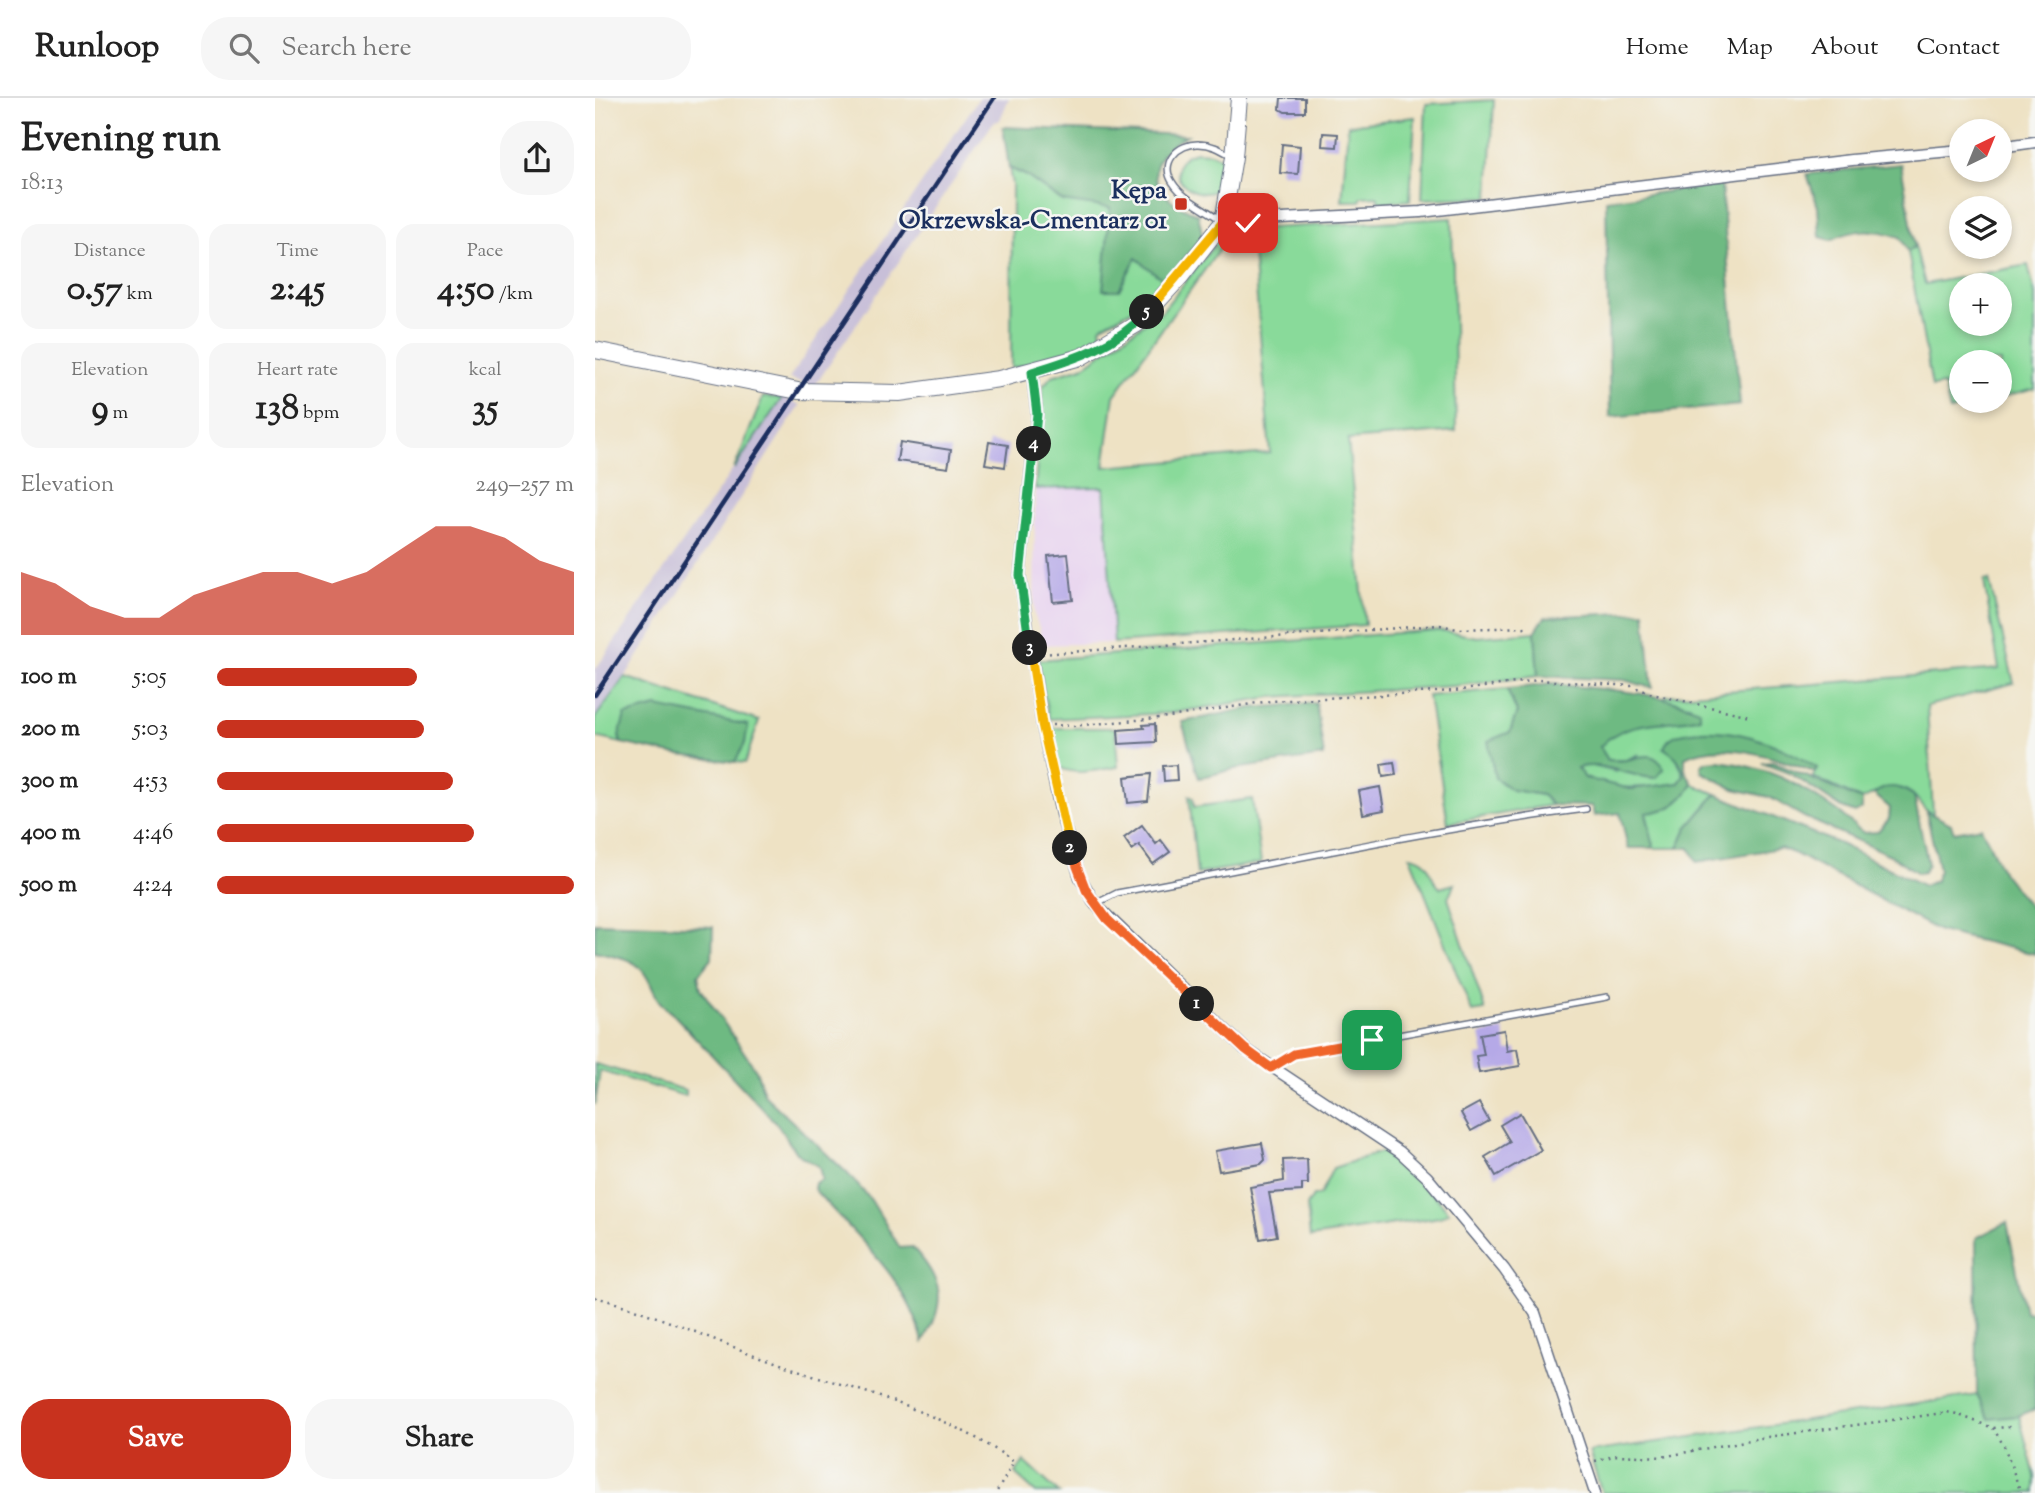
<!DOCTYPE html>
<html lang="en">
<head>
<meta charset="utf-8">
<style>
	:root { --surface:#fff; --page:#f6f6f6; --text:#222; --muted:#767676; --line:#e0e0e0; --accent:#c8321e }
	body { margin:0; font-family:"Sorts Mill Goudy",serif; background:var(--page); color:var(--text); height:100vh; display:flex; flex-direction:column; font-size:26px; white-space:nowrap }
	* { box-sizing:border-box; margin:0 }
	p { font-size:23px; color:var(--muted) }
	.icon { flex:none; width:38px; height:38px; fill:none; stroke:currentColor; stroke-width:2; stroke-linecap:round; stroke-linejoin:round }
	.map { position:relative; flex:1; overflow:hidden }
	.drawer { display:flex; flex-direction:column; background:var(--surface); width:595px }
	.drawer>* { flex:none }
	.needle { width:46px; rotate:43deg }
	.controls { position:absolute; left:1354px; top:21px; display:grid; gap:14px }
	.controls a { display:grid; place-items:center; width:63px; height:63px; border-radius:50%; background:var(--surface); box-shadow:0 4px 10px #0003; font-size:35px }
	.pin { position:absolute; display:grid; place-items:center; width:60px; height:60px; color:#fff; margin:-30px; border-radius:14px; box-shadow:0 4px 10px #0006 }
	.km { position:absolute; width:35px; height:35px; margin:-18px; border-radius:50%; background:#222; color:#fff; font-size:19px; line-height:35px; text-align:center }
	.round { display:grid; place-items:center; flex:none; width:74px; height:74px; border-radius:28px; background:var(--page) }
	.overview { display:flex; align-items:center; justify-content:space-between; height:119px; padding:0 21px }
	h1 { font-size:38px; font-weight:700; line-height:52px }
	.stats { display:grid; grid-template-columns:repeat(3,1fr); gap:10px; height:119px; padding:7px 21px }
	.stats div { display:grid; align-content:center; border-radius:18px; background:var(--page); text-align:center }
	.stats b { font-size:35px; font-weight:700 }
	.stats small { font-size:19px; font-weight:400 }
	.stats p { font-size:19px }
	.chart { height:196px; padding:14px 21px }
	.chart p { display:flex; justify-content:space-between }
	.chart svg { width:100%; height:126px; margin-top:7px; fill:var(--accent); opacity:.7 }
	.primary-button { display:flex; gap:14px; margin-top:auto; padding:14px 21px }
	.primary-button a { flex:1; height:80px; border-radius:28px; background:var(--accent); color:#fff; font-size:28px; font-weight:700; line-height:80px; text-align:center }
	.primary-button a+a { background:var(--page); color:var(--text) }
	ul { padding:0 21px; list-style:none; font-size:23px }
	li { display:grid; grid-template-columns:112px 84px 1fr; align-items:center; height:52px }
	li i { height:18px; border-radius:9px; background:var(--accent) }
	header { display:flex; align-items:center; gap:42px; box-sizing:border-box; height:98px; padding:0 35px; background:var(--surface); border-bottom:2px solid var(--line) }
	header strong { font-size:33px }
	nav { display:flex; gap:38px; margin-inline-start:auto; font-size:24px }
	.search { width:490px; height:63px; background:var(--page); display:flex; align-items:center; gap:18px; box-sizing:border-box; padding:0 24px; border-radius:28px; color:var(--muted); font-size:26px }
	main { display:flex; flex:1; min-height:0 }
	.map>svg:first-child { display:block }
	.built { fill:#e7d2ef }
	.industrial { fill:#c8bfd8 }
	.green { fill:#89da9a; stroke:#52847c; stroke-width:2; fill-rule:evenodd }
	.forest { fill:#6eba82; stroke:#447470; stroke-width:2 }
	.building { fill:#b5a9e7 }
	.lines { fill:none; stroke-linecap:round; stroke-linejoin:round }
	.lane-casing { stroke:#656e82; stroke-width:8 }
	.street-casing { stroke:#656e82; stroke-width:13 }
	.secondary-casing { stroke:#656e82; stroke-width:18 }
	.path { stroke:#656e82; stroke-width:2.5; stroke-dasharray:2 5; stroke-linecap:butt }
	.lane { stroke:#fff; stroke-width:5 }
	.street { stroke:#fff; stroke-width:10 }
	.secondary { stroke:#fff; stroke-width:16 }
	.rail { stroke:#1b2f5e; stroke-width:4.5 }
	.split-1-casing { stroke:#fff; stroke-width:14 }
	.split-2-casing { stroke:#fff; stroke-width:14 }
	.split-3-casing { stroke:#fff; stroke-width:14 }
	.split-4-casing { stroke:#fff; stroke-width:14 }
	.split-5-casing { stroke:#fff; stroke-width:14 }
	.split-6-casing { stroke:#fff; stroke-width:14 }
	.split-1 { stroke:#f0652b; stroke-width:9 }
	.split-2 { stroke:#f0652b; stroke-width:9 }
	.split-3 { stroke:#f5b400; stroke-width:9 }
	.split-4 { stroke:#22a559; stroke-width:9 }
	.split-5 { stroke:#22a559; stroke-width:9 }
	.split-6 { stroke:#f5b400; stroke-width:9 }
	.poi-dot { fill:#c8321e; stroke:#f6f6f2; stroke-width:2.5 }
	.labels { text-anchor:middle; stroke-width:5; stroke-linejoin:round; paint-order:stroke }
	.poi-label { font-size:26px; font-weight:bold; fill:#1b2f5e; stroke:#f6f6f2; text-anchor:end }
</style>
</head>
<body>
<header>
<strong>Runloop</strong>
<div class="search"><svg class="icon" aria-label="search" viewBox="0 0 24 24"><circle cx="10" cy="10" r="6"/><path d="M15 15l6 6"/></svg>Search here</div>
<nav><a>Home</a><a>Map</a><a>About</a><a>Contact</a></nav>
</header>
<main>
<section class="drawer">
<div class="overview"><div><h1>Evening run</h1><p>18:13</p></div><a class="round"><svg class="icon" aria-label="share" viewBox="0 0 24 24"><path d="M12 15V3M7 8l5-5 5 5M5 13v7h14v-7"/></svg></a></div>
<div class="stats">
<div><p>Distance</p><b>0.57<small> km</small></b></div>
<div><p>Time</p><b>2:45</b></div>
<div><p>Pace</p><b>4:50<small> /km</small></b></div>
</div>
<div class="stats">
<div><p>Elevation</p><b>9<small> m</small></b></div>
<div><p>Heart rate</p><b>138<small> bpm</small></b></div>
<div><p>kcal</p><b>35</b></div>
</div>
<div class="chart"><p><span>Elevation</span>249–257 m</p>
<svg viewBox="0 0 160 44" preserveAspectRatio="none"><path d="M0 44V22L10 26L20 34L30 38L40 38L50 30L60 26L70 22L80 22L90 26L100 22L110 14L120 6L130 6L140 10L150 18L160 22V44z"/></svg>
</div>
<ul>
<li><b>100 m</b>5:05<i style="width:56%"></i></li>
<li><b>200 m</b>5:03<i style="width:58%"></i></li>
<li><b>300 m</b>4:53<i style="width:66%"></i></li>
<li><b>400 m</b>4:46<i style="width:72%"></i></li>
<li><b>500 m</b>4:24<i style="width:100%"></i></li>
</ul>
<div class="primary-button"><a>Save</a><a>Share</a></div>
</section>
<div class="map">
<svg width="1440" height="1395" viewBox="0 0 1440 1395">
	<rect width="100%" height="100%" fill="#f6f6f2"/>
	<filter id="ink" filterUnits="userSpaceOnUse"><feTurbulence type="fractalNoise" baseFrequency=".0143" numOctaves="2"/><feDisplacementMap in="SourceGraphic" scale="14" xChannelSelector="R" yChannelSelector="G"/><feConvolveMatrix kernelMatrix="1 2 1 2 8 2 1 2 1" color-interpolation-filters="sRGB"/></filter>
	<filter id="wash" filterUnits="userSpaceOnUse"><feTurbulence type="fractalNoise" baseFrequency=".00686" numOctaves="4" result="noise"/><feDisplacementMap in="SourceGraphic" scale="28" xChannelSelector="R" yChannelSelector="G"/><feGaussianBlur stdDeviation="1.57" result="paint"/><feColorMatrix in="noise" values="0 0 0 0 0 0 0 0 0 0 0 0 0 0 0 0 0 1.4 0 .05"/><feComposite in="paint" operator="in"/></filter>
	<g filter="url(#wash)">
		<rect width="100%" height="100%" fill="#eee2c4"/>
		<path class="built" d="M509,389L519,545L445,547V532L439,516L440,391Z"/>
		<path class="industrial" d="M384,0H414L405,22L398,25L219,289L194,281Z
			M187,300L205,307L30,579L0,620V572Z"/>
		<path class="green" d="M899,2L894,99L827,101L831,6Z
			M820,19L815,102L785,105L782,98L767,99L765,103H747L753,27Z
			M601,54L615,55L626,60L630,71L628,88C613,100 596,96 584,81C579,66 587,57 601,54Z
			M414,70L430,77L467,103L571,99L582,109L603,116L571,184L568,182L546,207L505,229L507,241L457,262L416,270L417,87Z
			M857,120L861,333L753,342L770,527L519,545L509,389L440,391L448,288L457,278L487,269L567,213L625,140L637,132ZM657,142L675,355L509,369L519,298L629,145Z
			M1320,148L1330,186L1433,167L1440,196V291L1405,300V264H1367V303H1395L1355,313L1349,287L1337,289L1313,154ZM1367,187H1405V226H1367Z
			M168,299L187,300L139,371Z
			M1394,482L1419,585L1332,608L1338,716C1330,713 1327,708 1322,701C1304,680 1287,692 1267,702L1218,679L1222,670L1219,668L1169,643L1069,650L1081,658L1089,677L1084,685C1062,690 991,696 982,670L994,667L1021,674L1044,656L1031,662H1013L1004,649C1025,625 1062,622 1092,622L1095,607L1070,603V598L1404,571L1389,483Z
			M843,532L882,539L940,534L943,578L859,588L676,599L576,615L454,621L442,562Z
			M30,579L164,623L150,665L140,664L150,645L24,638L26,645L0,639V620Z
			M912,591L922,614L915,634L917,692L947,697L957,707L853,725L833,598Z
			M455,630H520L523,669C505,671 481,679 464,669Z
			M1098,686L1121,696L1092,730L1083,750H1059L1051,714C1074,714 1086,705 1098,686Z
			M594,698L598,700L599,709L657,701L666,765L602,776Z
			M815,758C840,762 831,777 845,790L859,786L853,800L890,912L877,914Z
			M0,966L90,992V998L5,973L0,1007Z
			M792,1052L826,1082L854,1114L845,1119L715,1139L712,1108L718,1098L725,1097L738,1070Z
			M1382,1297L1394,1321L1423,1314L1440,1378V1395H1007L994,1354Z
			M429,1363L464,1395H441L420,1376Z"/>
		<path class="forest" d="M408,29L592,37C543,63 555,100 603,116L608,139L571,184L541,160L524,192H508L515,110L467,103L430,77L414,70Z
			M1306,66L1320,148L1313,154L1305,139C1279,131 1262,129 1236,142L1225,139L1223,109L1212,76Z
			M1126,86L1145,307L1015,319L1011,102Z
			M1050,514L1057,590L1029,582L943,578L940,534L950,519Z
			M957,586C999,591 1069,593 1105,613V619C1071,628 1030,619 1005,649L1013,662C1018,662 1026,663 1031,662C1046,659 1060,651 1069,671L1061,680C1036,680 1005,662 982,670L990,680L1035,691L1084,685L1089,677C1086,663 1081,658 1069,650C1073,637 1084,636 1096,634C1140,628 1185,646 1222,670L1219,674C1182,660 1128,640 1090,659V672L1098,686C1086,705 1074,713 1051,715L1059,750H1033L1025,715L999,718L997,708L957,707L947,697L917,692L900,680L893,643L915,634L922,614L912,591Z
			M721,605L729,658L639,671L604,680L587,624L656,610Z
			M62,609L153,627L150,645L140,664L77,656L26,645L24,638L30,617Z
			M1124,663C1175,670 1197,682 1239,711C1250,718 1258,728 1269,735L1282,734L1294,721L1295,710L1279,696C1293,685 1305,688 1319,698L1333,766L1329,774L1323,775L1295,757L1209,719L1174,699L1139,691L1107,674L1106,668L1111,664Z
			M1178,664L1267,702V711L1260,715L1247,710L1196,676L1167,665Z
			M1121,696L1245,746L1329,788L1340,783L1344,772L1331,713L1356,726L1359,734L1386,729L1408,775L1434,808L1440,809V856L1344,833L1201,756L1185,750L1102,764L1095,750H1083L1092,730Z
			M0,825L118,829L117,860L103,877L106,891L161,972L170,998L252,1075L276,1102L305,1150L317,1149C349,1183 352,1205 328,1244C313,1180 260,1138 219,1091L220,1085L227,1081L224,1069L201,1055L183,1027L79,917C54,898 62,891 47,872C37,859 14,857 0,853Z
			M1412,1124L1430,1214L1440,1215V1311L1423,1318L1394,1321L1382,1297L1381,1140Z"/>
		<g id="blocks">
			<path class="building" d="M686,0H710V14H690L685,11Z
				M728,35L743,36L742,49L727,48Z
				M687,46L705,48L703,76L685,75Z
				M305,344L356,352L353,370L302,363Z
				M394,344L413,347L410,369L390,366Z
				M473,456L478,502L458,504L453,458Z
				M560,626L561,644L524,646L523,632L549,630L548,627Z
				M799,664L801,677L788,679L786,666Z
				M581,667L582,682L569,683L568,668Z
				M556,676L553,703L533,705L530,679Z
				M785,689L789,712L768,716L764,693Z
				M547,727L561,746L566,742L575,754L558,766L544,747L537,752L529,740Z
				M909,932L912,953L922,951L925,968L884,975L881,958L889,957L885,936Z
				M884,1005L894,1023L876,1033L866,1015Z
				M925,1015L946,1052L901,1078L890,1059L915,1044L905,1027Z
				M667,1045L670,1062L666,1066L624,1073L620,1053Z
				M712,1061L713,1086H707V1093L674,1095L682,1138L665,1141L655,1089L689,1083L688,1062Z"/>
		</g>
	</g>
	<g filter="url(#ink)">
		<use href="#blocks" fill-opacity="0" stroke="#656e82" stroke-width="2"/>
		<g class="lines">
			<g class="lane-casing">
				<path id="lane" d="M626,122C611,111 588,101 578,85C564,65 583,45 604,46C616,46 625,51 635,57
					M500,806L522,795C678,766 834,731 991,711
					M679,968L699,956L1012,899"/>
			</g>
			<g class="street-casing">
				<path id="street" d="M1405,49L1440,44
					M628,124L826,114L1257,62L1367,52
					M437,274L442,316L425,477L447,626L466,716L485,779L500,806L650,951L805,1054L832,1079L909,1171L940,1215L1000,1395"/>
			</g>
			<g class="secondary-casing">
				<path id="secondary" d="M0,252L203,293L304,295L404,281L486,259L542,226L586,178L628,124L639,59L644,0"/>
			</g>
			<path class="path" d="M447,556L845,527L862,531L934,529
				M457,627L477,628L574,619L675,603L859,593L943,582L1037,588L1057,596L1155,618
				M0,1199C56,1214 110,1239 165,1259C252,1291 343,1309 419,1364L401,1395
				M1398,1330L1409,1348L1426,1395
				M1000,1363L1022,1357L1067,1359L1165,1340L1356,1314L1398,1330L1415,1329"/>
			<use href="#lane" class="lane"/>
			<use href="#street" class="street"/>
			<use href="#secondary" class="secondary"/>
			<path class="rail" d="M0,597L399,0"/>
		</g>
	</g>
	<g class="lines" filter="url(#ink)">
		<g class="split-1-casing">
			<path id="split-1" d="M602,906L650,951L676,970L699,956L777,942"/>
		</g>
		<g class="split-2-casing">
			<path id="split-2" d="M475,750L491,792L512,821L602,906"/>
		</g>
		<g class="split-3-casing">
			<path id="split-3" d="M435,550L447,626L475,750"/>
		</g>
		<g class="split-4-casing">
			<path id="split-4" d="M435,550L425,477L439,346"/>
		</g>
		<g class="split-5-casing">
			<path id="split-5" d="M439,346L442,316L437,274C480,261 521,248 552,214"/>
		</g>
		<g class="split-6-casing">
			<path id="split-6" d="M552,214L628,124L653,125"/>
		</g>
		<use href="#split-1" class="split-1"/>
		<use href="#split-2" class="split-2"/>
		<use href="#split-3" class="split-3"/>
		<use href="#split-4" class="split-4"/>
		<use href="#split-5" class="split-5"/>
		<use href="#split-6" class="split-6"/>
	</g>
	<rect class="poi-dot" x="579" y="99" width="14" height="14" rx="3.5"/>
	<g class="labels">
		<g class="poi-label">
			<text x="572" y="100">Kępa<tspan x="572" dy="30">Okrzewska-Cmentarz 01</tspan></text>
		</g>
	</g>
</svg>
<div class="controls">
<a><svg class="needle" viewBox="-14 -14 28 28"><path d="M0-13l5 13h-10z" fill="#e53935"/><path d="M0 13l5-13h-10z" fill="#767676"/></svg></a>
<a><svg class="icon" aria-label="layers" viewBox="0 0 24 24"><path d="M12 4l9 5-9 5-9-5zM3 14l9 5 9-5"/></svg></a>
<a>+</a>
<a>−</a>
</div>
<div class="pin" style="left:777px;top:942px;background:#1e9e55"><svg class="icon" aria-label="arrive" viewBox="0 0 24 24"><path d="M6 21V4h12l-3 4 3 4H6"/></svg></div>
<div class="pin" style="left:653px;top:125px;background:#d93025"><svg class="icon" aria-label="check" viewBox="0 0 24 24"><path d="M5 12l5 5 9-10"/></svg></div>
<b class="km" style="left:602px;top:906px">1</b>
<b class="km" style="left:475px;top:750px">2</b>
<b class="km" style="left:435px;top:550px">3</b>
<b class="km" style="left:439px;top:346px">4</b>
<b class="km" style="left:552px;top:214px">5</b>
</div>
</main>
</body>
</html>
